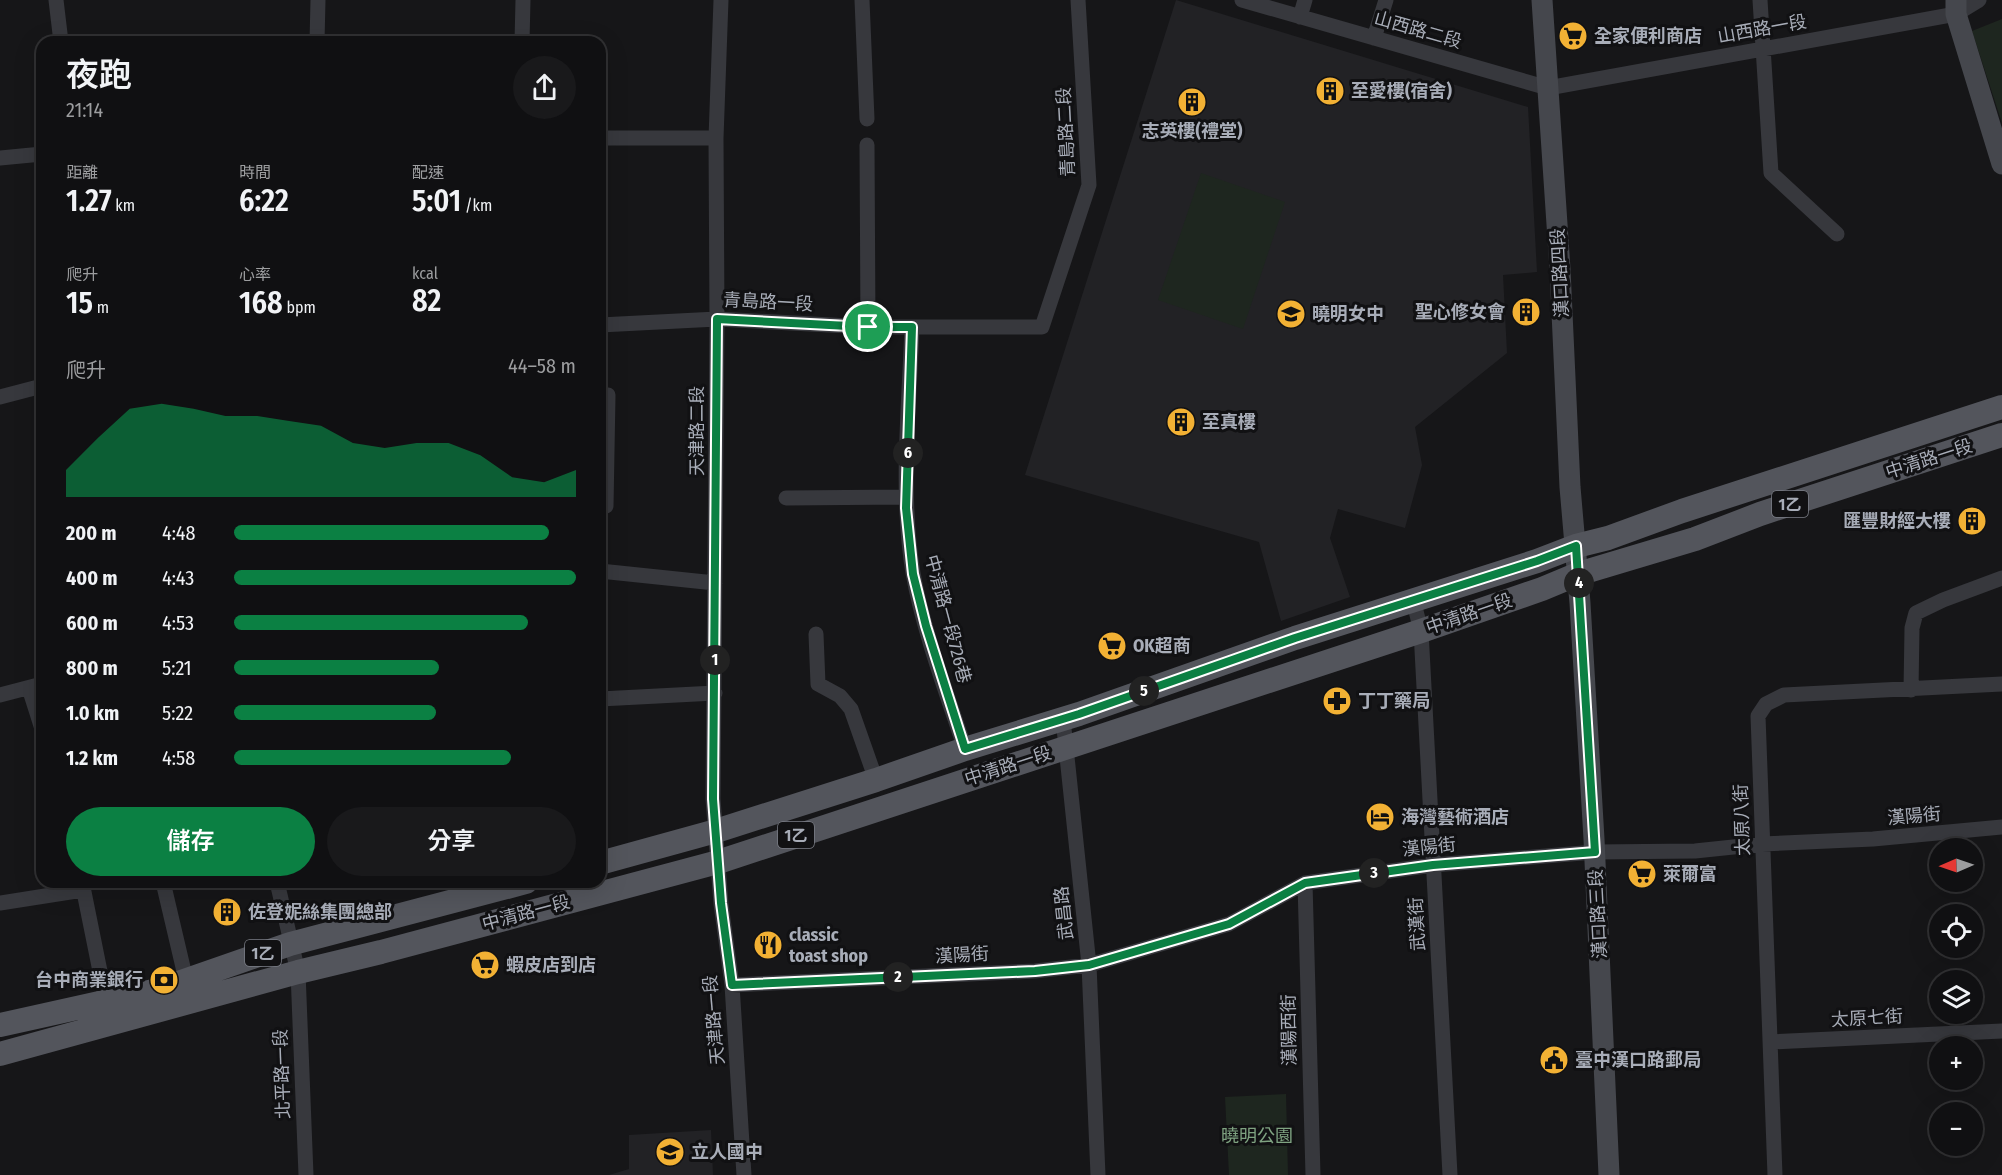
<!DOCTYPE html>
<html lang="zh-TW">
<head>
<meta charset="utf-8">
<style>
	:root { --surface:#101012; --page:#19191b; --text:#f1f3f6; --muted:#9c9d9f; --line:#303032; --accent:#0b8043 }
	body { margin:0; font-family:"Fira Sans Condensed","Noto Sans TC",sans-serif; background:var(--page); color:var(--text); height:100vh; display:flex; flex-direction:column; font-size:22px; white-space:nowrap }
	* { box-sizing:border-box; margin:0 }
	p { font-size:20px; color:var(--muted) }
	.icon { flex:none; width:33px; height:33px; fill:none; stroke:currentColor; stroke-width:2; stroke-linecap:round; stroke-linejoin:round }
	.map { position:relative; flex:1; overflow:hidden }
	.panel { position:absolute; left:36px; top:36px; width:570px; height:852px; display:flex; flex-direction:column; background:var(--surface); border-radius:18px; box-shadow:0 6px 24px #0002,0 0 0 2px var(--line) }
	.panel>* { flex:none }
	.needle { width:39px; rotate:268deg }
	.buttons { position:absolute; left:1929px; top:838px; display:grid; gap:12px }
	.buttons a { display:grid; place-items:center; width:54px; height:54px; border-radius:50%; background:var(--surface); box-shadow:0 6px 24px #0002,0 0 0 2px var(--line); font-size:30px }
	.pin { position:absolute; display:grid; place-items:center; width:51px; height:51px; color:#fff; margin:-26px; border:3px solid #fff; border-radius:50%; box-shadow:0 2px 6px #0007 }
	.km { position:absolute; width:30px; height:30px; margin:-15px; border-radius:50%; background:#222; color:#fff; font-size:16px; line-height:30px; text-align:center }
	.round { display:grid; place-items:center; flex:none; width:63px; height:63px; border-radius:32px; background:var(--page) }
	.headline { display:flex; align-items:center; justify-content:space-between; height:102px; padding:0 30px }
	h1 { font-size:33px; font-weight:600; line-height:45px }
	.metrics { display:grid; grid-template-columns:repeat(3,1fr); gap:9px; height:102px; padding:6px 30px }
	.metrics div { display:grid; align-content:center }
	.metrics b { font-size:30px; font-weight:600 }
	.metrics small { font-size:16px; font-weight:400 }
	.metrics p { font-size:16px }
	.chart { height:168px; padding:12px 30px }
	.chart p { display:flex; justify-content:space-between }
	.chart svg { width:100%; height:108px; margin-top:6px; fill:var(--accent); opacity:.7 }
	.cta { display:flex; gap:12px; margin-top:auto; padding:12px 30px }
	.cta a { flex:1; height:69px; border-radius:36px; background:var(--accent); color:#fff; font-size:24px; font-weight:600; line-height:69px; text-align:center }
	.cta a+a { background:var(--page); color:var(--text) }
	ul { padding:0 30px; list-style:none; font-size:20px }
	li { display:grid; grid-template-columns:96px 72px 1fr; align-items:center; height:45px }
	li i { height:15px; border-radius:8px; background:var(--accent) }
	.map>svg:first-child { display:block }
	.built { fill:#222225 }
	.green { fill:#1e261f }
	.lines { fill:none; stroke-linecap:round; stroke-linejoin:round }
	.street { stroke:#37383d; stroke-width:15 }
	.secondary { stroke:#45474d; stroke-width:21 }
	.primary { stroke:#53555c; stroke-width:24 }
	.route-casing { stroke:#fff; stroke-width:12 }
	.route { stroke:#0b8043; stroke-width:8 }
	.labels { text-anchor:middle; stroke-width:6; stroke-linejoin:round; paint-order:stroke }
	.shield { fill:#111113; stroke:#7b7e86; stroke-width:1.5 }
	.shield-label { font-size:16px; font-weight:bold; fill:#a8adb8 }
	.street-label { font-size:18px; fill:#a8adb8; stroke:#111113 }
	.poi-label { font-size:18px; font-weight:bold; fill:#a8adb8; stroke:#111113; text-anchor:start }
	.park-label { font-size:18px; fill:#7fa381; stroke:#111113 }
</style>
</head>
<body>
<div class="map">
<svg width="2002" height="1175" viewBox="0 0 2002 1175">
	<rect width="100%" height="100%" fill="#161618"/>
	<path class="built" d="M1176,0L1528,107L1537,272L1503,275L1507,353L1415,427L1422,465L1405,528L1338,509L1330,538L1350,597L1281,621L1259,542L1025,475Z
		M711,1130L713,1175H609L629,1169V1135Z"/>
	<path class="green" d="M2002,19V123L1972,31Z
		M1201,173L1285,202L1243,329L1158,300Z
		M1286,1094L1288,1175H1229L1225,1097Z"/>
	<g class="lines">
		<path class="street" d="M56,0L61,42
			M721,0L716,138L717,319L713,799L721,904L732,985L744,1175
			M862,0L867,119
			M1242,0L1548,88L1956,14L1979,0
			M1760,0L1771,173L1837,234
			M1300,17L1305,0
			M1374,38L1386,0
			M317,42L318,0
			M522,42L523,0
			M600,138H716
			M867,145L868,327
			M0,158L42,154
			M600,325L717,319L868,327H1042L1089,185L1078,0
			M912,327C909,408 900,494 913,573C923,630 947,694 965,749
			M0,397L42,386
			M786,498L906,497
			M606,506L608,395
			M600,571L715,583
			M1413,599L1421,631L1450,1175
			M816,634L818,684L840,696L851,709L876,780
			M29,688L42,729
			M1911,690L1912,628L1916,613L1943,600L2002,578
			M0,695L42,684
			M600,699L715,693
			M1063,719L1089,965L1098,1175
			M82,882L106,1001
			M163,882L186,980
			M277,882L298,972L306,1175
			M1305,883L1313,1175
			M0,903L83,890
			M732,985L1035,971L1089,965L1229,924L1305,883L1433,865L1595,852L1695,851L1762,844L1873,839L2002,827
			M1770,1042L2002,1031
			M1775,1175L1758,716L1766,704L1784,695L2002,684"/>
		<path class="secondary" d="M1542,0L1560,269L1570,487L1580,603L1594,839L1609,1175
			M1956,0V14L2002,164"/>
		<path class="primary" d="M600,863L716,831L876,780L965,749L1079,714L1295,638L1537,561L1576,546L1608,538L1682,511L2002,407
			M0,1025L158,990L290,944L526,882
			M0,1054L298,972L381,952L718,862L1421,631L1542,589L1578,574L1695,539L1760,514L2002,435"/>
	</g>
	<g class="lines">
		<g class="route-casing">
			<path id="route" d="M717,319L868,327H912L906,508L913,574L926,626L965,749L1079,714L1295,638L1537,561L1576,546L1595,852L1433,865L1305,883L1229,924L1089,965L1035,971L732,985L721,903L713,799Z"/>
		</g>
		<use href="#route" class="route"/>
	</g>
	<defs>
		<g id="supermarket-disc" transform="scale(1.5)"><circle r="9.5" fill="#f2b134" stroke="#111113"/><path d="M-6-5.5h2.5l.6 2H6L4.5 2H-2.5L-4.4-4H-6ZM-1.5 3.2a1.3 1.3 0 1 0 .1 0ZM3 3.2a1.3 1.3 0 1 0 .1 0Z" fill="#111"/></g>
		<g id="building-disc" transform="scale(1.5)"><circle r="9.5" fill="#f2b134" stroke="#111113"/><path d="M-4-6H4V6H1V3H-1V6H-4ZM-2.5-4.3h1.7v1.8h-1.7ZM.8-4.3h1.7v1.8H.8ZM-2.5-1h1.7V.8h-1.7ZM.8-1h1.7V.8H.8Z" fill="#111"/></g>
		<g id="school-disc" transform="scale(1.5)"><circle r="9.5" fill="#f2b134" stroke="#111113"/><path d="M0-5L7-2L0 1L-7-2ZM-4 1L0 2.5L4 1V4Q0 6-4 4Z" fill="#111"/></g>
		<g id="pharmacy-disc" transform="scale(1.5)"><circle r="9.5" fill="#f2b134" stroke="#111113"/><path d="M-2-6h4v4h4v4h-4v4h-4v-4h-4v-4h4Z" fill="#111"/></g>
		<g id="hotel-disc" transform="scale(1.5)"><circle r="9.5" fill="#f2b134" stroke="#111113"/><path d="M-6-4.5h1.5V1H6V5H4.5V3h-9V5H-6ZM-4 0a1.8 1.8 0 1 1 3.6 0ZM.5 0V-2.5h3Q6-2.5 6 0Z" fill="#111"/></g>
		<g id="restaurant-disc" transform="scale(1.5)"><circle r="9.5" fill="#f2b134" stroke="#111113"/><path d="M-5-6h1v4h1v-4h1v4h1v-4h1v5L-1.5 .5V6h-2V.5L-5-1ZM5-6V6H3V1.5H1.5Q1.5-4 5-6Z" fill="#111"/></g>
		<g id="bank-disc" transform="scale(1.5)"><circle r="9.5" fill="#f2b134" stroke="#111113"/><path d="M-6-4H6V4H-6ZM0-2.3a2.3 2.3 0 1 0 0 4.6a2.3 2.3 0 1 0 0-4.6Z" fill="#111"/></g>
		<g id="civic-disc" transform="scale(1.5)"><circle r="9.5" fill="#f2b134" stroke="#111113"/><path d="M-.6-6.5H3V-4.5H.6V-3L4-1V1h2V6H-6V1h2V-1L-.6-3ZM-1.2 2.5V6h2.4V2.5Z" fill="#111"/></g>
	</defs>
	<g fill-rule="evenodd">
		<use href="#supermarket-disc" x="1573" y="36"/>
		<use href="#building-disc" x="1330" y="91"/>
		<use href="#building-disc" x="1192" y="102"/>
		<use href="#building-disc" x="1526" y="312"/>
		<use href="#school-disc" x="1291" y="314"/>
		<use href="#building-disc" x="1181" y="422"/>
		<use href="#building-disc" x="1972" y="521"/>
		<use href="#supermarket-disc" x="1112" y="646"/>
		<use href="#pharmacy-disc" x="1337" y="701"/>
		<use href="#hotel-disc" x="1380" y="817"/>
		<use href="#supermarket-disc" x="1642" y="874"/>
		<use href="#building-disc" x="227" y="912"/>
		<use href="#restaurant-disc" x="768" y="945"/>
		<use href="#supermarket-disc" x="485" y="965"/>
		<use href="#bank-disc" x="164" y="980"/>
		<use href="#civic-disc" x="1554" y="1060"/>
		<use href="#school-disc" x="670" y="1152"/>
	</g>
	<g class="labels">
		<g class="shield">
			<rect x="1772" y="491" width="36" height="26" rx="4.5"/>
			<rect x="778" y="822" width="36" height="26" rx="4.5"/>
			<rect x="245" y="940" width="36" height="26" rx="4.5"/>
		</g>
		<g class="shield-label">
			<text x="1790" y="510">1乙</text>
			<text x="796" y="841">1乙</text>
			<text x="263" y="959">1乙</text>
		</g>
		<g class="street-label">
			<text transform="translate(1762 29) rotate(-10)" y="6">山西路一段</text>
			<text transform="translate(1418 30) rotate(16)" y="6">山西路二段</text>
			<text transform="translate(1066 132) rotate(-93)" y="6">青島路二段</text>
			<text transform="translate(1560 273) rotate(-93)" y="6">漢口路四段</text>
			<text transform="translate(768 302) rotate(3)" y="6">青島路一段</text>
			<text transform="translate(697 431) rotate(-90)" y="6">天津路二段</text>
			<text transform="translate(1929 459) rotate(-18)" y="6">中清路一段</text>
			<text transform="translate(1469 614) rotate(-19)" y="6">中清路一段</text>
			<text transform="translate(948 619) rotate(75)" y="6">中清路一段726巷</text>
			<text transform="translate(1008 766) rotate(-18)" y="6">中清路一段</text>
			<text transform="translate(1914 816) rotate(-5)" y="6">漢陽街</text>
			<text transform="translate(1742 820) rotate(-92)" y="6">太原八街</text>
			<text transform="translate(1429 847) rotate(-6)" y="6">漢陽街</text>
			<text transform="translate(526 913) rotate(-15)" y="6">中清路一段</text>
			<text transform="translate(1064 913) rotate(-96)" y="6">武昌路</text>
			<text transform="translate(1598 914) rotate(-93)" y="6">漢口路三段</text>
			<text transform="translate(1417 924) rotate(-93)" y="6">武漢街</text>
			<text transform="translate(962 955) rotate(-3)" y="6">漢陽街</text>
			<text transform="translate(1867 1018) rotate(-3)" y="6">太原七街</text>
			<text transform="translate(714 1020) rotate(-95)" y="6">天津路一段</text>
			<text transform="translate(1289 1030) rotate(-91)" y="6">漢陽西街</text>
			<text transform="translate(282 1074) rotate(-92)" y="6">北平路一段</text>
		</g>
		<g class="poi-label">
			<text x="1594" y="42">全家便利商店</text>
			<text x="1351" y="97">至愛樓(宿舍)</text>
			<text x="1192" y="137" text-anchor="middle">志英樓(禮堂)</text>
			<text x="1505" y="318" text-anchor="end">聖心修女會</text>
			<text x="1312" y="320">曉明女中</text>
			<text x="1202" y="428">至真樓</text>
			<text x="1951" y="527" text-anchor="end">匯豐財經大樓</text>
			<text x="1133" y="652">OK超商</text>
			<text x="1358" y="707">丁丁藥局</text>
			<text x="1401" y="823">海灣藝術酒店</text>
			<text x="1663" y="880">萊爾富</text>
			<text x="248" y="918">佐登妮絲集團總部</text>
			<text x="789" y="941">classic<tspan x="789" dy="21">toast shop</tspan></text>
			<text x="506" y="971">蝦皮店到店</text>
			<text x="143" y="986" text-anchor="end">台中商業銀行</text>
			<text x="1575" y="1066">臺中漢口路郵局</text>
			<text x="691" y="1158">立人國中</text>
		</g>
		<g class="park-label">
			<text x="1257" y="1142">曉明公園</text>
		</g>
	</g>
</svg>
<div class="buttons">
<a><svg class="needle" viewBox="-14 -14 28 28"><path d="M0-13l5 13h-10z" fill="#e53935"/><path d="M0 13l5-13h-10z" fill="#9c9d9f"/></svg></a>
<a><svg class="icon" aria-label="locate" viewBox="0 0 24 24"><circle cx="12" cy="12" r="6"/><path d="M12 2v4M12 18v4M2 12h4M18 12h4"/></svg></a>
<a><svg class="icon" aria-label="layers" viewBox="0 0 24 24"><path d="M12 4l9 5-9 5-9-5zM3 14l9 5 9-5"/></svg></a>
<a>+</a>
<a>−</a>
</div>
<div class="pin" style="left:868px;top:327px;background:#1e9e55"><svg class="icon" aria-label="arrive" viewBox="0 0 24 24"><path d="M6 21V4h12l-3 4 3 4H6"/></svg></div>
<b class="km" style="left:715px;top:660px">1</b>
<b class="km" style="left:898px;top:977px">2</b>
<b class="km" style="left:1374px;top:873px">3</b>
<b class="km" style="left:1579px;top:583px">4</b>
<b class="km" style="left:1144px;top:691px">5</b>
<b class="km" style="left:908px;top:453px">6</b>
<section class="panel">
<div class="headline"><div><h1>夜跑</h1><p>21:14</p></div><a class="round"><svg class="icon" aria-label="share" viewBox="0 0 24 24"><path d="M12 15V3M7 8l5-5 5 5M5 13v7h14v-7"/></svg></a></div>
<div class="metrics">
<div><p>距離</p><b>1.27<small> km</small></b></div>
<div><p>時間</p><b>6:22</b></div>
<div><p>配速</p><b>5:01<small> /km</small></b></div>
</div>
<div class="metrics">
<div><p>爬升</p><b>15<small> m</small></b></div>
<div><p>心率</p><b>168<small> bpm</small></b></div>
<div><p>kcal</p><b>82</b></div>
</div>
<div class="chart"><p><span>爬升</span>44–58 m</p>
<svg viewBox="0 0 160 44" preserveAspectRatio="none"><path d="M0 44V33L10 20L20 8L30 6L40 8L50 11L60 11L70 13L80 15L90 22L100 24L110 22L120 22L130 27L140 36L150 38L160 33V44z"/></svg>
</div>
<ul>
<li><b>200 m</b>4:48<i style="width:92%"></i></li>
<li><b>400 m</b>4:43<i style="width:100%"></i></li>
<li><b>600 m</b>4:53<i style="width:86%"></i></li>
<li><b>800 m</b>5:21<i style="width:60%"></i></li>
<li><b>1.0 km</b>5:22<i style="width:59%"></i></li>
<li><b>1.2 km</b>4:58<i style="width:81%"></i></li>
</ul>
<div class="cta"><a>儲存</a><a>分享</a></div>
</section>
</div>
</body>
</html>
